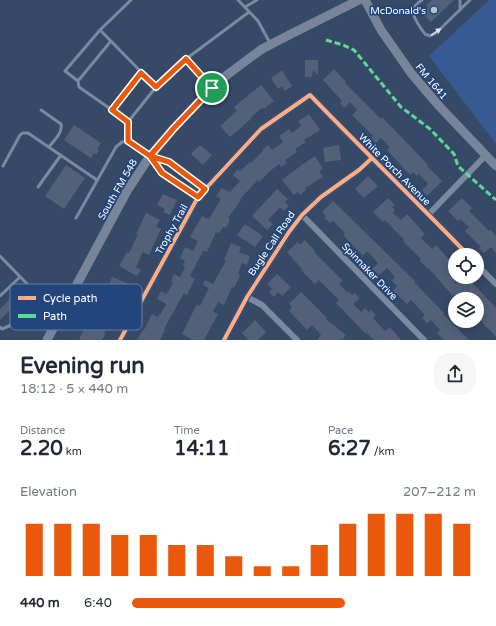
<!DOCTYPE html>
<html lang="en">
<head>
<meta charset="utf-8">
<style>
	:root { --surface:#fff; --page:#f6f6f7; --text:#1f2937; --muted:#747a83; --accent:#ea580c }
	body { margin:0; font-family:"Varela Round",sans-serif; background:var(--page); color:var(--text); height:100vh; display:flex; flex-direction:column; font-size:15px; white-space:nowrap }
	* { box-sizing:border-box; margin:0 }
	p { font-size:13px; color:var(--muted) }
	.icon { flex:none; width:22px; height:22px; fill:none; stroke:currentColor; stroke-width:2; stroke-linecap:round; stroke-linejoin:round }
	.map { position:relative; height:340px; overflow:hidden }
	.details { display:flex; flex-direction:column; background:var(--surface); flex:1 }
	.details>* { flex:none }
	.fabs { position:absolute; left:448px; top:248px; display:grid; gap:8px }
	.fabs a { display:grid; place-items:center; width:36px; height:36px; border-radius:50%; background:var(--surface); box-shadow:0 2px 10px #0003; font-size:20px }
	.pin { position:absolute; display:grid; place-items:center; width:34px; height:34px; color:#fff; margin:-17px; border:2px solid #fff; border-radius:50%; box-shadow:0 1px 4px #0007 }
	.round { display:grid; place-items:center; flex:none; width:42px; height:42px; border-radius:16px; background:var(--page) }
	.overview { display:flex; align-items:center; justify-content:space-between; height:68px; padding:0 20px }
	h1 { font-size:22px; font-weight:700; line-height:30px }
	.stats { display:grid; grid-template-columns:repeat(3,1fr); gap:6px; height:68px; padding:4px 20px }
	.stats div { display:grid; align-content:center }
	.stats b { font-size:20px; font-weight:700 }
	.stats small { font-size:11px; font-weight:400 }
	.stats p { font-size:11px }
	.chart { height:112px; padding:8px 20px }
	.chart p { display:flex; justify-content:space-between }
	.chart svg { width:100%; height:72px; margin-top:4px; stroke:var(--accent); stroke-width:6 }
	ul { padding:0 20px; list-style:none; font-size:13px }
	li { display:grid; grid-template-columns:64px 48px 1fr; align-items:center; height:30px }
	li i { height:10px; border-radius:5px; background:var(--accent) }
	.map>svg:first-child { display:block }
	.green { fill:#355b92 }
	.building { fill:#526179 }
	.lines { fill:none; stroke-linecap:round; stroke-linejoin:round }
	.service { stroke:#7b899e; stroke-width:3 }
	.minor { stroke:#7b899e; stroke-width:6 }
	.secondary { stroke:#77849a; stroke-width:9 }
	.quiet { stroke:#5adb95; stroke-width:3; stroke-dasharray:6 3; stroke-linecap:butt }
	.cycleway-casing { stroke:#22457b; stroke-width:6 }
	.cycleway { stroke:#ffac80; stroke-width:4 }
	.oneway { fill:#dee2e7 }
	.route-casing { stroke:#fff; stroke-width:8 }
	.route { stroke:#ea580c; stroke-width:5 }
	.poi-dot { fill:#b9bfca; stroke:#22457b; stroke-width:1.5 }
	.labels { text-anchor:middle; stroke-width:3.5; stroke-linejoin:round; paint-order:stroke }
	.poi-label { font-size:10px; fill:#fff; stroke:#22457b; text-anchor:end }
	.street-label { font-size:10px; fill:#fff; stroke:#22457b }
	.key { fill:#22457b; stroke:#647da3; stroke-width:1 }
	.key-label { font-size:11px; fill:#fff }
</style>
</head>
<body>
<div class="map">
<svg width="496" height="340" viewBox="0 0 496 340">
	<rect width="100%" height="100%" fill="#364967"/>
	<path class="green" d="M489,0H496V144L429,56Z"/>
	<path class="building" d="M432,0H454L431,22L421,13L428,7L426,5Z
		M305,60H318V75L313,70L312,77H305Z
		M334,69L346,82L345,83L381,119L382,117L410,146L428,165L427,166L442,181L427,196L422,190L428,184L419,174L417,176L413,172L410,175L387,150L390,147L381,138L376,143L371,138L373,136L352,115L357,110L350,102L344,108L340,103L342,101L323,80Z
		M282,70L292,86L285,91L282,86L278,89L271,78Z
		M261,85L274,101L264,109L262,108L251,117L252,118L230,137L220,126L237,111L234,107Z
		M309,114L320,130L304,140L306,142L295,149L297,152L285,160L287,163L281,167L279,164L270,171L259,182L258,180L240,199L241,200L228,218L230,219L226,228L223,227L219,233L216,232L207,252L203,251L190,276L195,279L187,295L184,293L164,329L165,330L160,340H137L143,330H144L152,314L158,317L159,314L160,315L166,304L157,299L161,291L166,294L168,292L173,282L171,281L174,274L180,277L185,267L183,266L185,261L180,258L185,247L193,251L198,241L190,237L202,216L209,219L221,199L216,196L222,188L230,192L240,181L233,175L238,169L240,171L250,162L251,163L263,151L262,150L268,145L272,150L283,142L279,136L289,129L292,133L301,126L298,121Z
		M74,125L101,143L97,149L99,150L96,155L94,153L91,158L64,140Z
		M200,145L212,155L203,165L191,154Z
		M339,145L341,160L325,162L323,148Z
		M315,156L323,169L319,171L323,177L305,188L306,190L300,195L298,192L294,195L282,180L303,164Z
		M66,165L85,178L64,209L45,196Z
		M368,176L378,186L364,198L355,189Z
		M277,189L288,199L285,202L289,206L284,211L280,207L268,220L273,224L267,230L252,216Z
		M163,194L177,200L170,215L163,212L165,209L157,205Z
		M388,198L395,205L392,207L395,210L393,213L401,220L407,214L425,234L421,238L432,249L436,245L455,266V284L463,277H467L496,308V337L477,317V299H459L455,294L453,296L429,269H428L420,261L421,259L403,241L404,240L385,220L383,222L373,212Z
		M462,198L472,208L469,211L489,231L490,229L496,236V253L491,247L484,253L479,248L481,247L465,231L469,227L460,219L458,221L448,211Z
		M333,201L415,281L414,282L444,313L443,314L469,340H444L437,333L440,330L431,320L427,323L422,318L425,315L411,300L407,304L393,291L397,286L392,281L395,277L387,268L379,275L372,269L378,263L374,259H375L367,251L363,256L343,235L345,233L333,221L330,223L324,218L326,216L322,212Z
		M146,213L160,220L156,227L161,229L149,255L143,252L136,267L141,270L137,276L119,266L127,252L129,253L138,234H136Z
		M245,224L263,236L255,247L237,235Z
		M305,240L315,251L314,252L343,281L339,284L347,292L348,291L352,295L354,293L360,298L353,304L361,312L365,308L369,312L371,310L376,315L373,318L385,331L390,327L401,340H374L367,333L366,334L336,303L339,300L319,280L315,284L301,270L302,269L287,252L298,242L300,245Z
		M231,243L241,247L239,252L250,256L247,265L242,263L238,274L240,276L234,288L232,287L224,305L218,302L213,312L218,314L204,340H193L182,334L197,304L200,306L209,288L203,285L205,280L213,284L226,261L224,260Z
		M277,274L291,287L282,296L278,292L274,297L269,292L272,289L267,284Z
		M112,277L132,285L128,293L122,290L113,308L118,310L112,322L111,321L104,332L106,333L102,340H79L89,319L91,320L97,308L100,309L108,293L106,292Z
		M22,287L28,292L0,320V309Z
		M301,292L327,318L326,319L346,335L342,340H317L321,335L312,325L307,330L289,311L292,307L289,304Z
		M255,320L266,332L258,340H248L242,333Z"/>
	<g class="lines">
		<path class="service" d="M131,0L100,30L156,87L186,59L249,12
			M238,0L258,21L270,43
			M422,0C419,2 414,6 413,10C412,16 421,29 425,34L430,36L436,33L470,0
			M460,0V10
			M245,7L257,0
			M100,30L65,71L78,81L79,87L112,110
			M186,59L212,87
			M78,81L111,41
			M41,110L61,124C63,133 54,140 49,147
			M128,122L112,110L141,73
			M128,141V122L156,87
			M3,166L20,135L23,133H28L97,180
			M38,187L61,155
			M76,218L116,147L122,142L128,141L149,155
			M0,256L33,290V298L29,307L9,326L2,329L0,327
			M0,296L20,277
			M29,307L54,324"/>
		<path class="minor" d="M150,156L169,162L205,189
			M150,156L162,173L198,197
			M429,214L485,156
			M302,215L424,340
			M477,265L496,284
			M247,297L262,305L297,340
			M120,340L198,197L261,129L310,95C362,149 416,201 468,255
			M224,340L247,297L289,232L302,215L321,197L359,170L372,158"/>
		<path class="secondary" d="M365,0L381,30L411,73L439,106L496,166
			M47,340L127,191L150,156L174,128L215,85L227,75L251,57L262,49L291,34L359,0"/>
		<path class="quiet" d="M326,40L343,45L354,50L401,107L430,129L454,154L458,166L496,200"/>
		<g class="cycleway-casing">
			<path id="cycleway" d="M120,340L198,197L261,129L310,95C362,149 416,201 468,255
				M224,340L247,297L289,232L302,215L321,197L359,170L372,158"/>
		</g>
		<use href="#cycleway" class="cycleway"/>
	</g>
	<defs><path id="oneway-solid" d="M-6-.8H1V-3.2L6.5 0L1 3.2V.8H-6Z"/></defs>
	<use class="oneway" href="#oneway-solid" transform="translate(436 32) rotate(-34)"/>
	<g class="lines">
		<g class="route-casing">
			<path id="route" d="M212,88L186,59L156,87L141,73L112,110L128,122V141L150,156L169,162L205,189L198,197L162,173L150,156L174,128L212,88"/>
		</g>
		<use href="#route" class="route"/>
	</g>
	<circle class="poi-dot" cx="434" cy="10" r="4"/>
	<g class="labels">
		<g class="poi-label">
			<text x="426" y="14">McDonald's</text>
		</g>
		<g class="street-label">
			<text transform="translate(432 81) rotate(50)" y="4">FM 1641</text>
			<text transform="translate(395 169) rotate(45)" y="4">White Porch Avenue</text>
			<text transform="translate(117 189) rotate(-60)" y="4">South FM 548</text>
			<text transform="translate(171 229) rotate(-61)" y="4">Trophy Trail</text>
			<text transform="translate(271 243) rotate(-56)" y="4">Bugle Call Road</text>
			<text transform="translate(370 271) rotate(46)" y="4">Spinnaker Drive</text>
		</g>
	</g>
	<rect x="10" y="284" width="132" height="46" rx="6" class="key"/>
	<rect x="18" y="296" width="18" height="4" fill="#ffac80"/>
	<rect x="18" y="314" width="18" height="4" fill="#5adb95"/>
	<g class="key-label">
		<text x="43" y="302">Cycle path</text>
		<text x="43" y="320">Path</text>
	</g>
</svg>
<div class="fabs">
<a><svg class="icon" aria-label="locate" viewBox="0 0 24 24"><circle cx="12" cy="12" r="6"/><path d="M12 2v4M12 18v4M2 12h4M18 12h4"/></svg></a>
<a><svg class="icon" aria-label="layers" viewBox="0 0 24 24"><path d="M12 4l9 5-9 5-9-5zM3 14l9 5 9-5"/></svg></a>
</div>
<div class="pin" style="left:212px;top:88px;background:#1e9e55"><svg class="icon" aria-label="arrive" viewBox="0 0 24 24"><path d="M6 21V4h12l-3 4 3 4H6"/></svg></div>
</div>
<section class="details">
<div class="overview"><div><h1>Evening run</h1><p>18:12 · 5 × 440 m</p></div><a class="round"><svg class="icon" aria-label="share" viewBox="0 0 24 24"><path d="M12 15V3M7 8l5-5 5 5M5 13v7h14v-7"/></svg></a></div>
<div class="stats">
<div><p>Distance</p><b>2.20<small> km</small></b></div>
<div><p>Time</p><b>14:11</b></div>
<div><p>Pace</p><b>6:27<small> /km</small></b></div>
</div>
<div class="chart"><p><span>Elevation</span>207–212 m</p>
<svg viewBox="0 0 160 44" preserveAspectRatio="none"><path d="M5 44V12M15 44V12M25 44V12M35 44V19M45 44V19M55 44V25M65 44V25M75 44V32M85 44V38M95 44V38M105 44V25M115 44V12M125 44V6M135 44V6M145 44V6M155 44V12"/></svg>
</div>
<ul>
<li><b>440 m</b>6:40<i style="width:62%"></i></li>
</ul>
</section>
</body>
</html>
